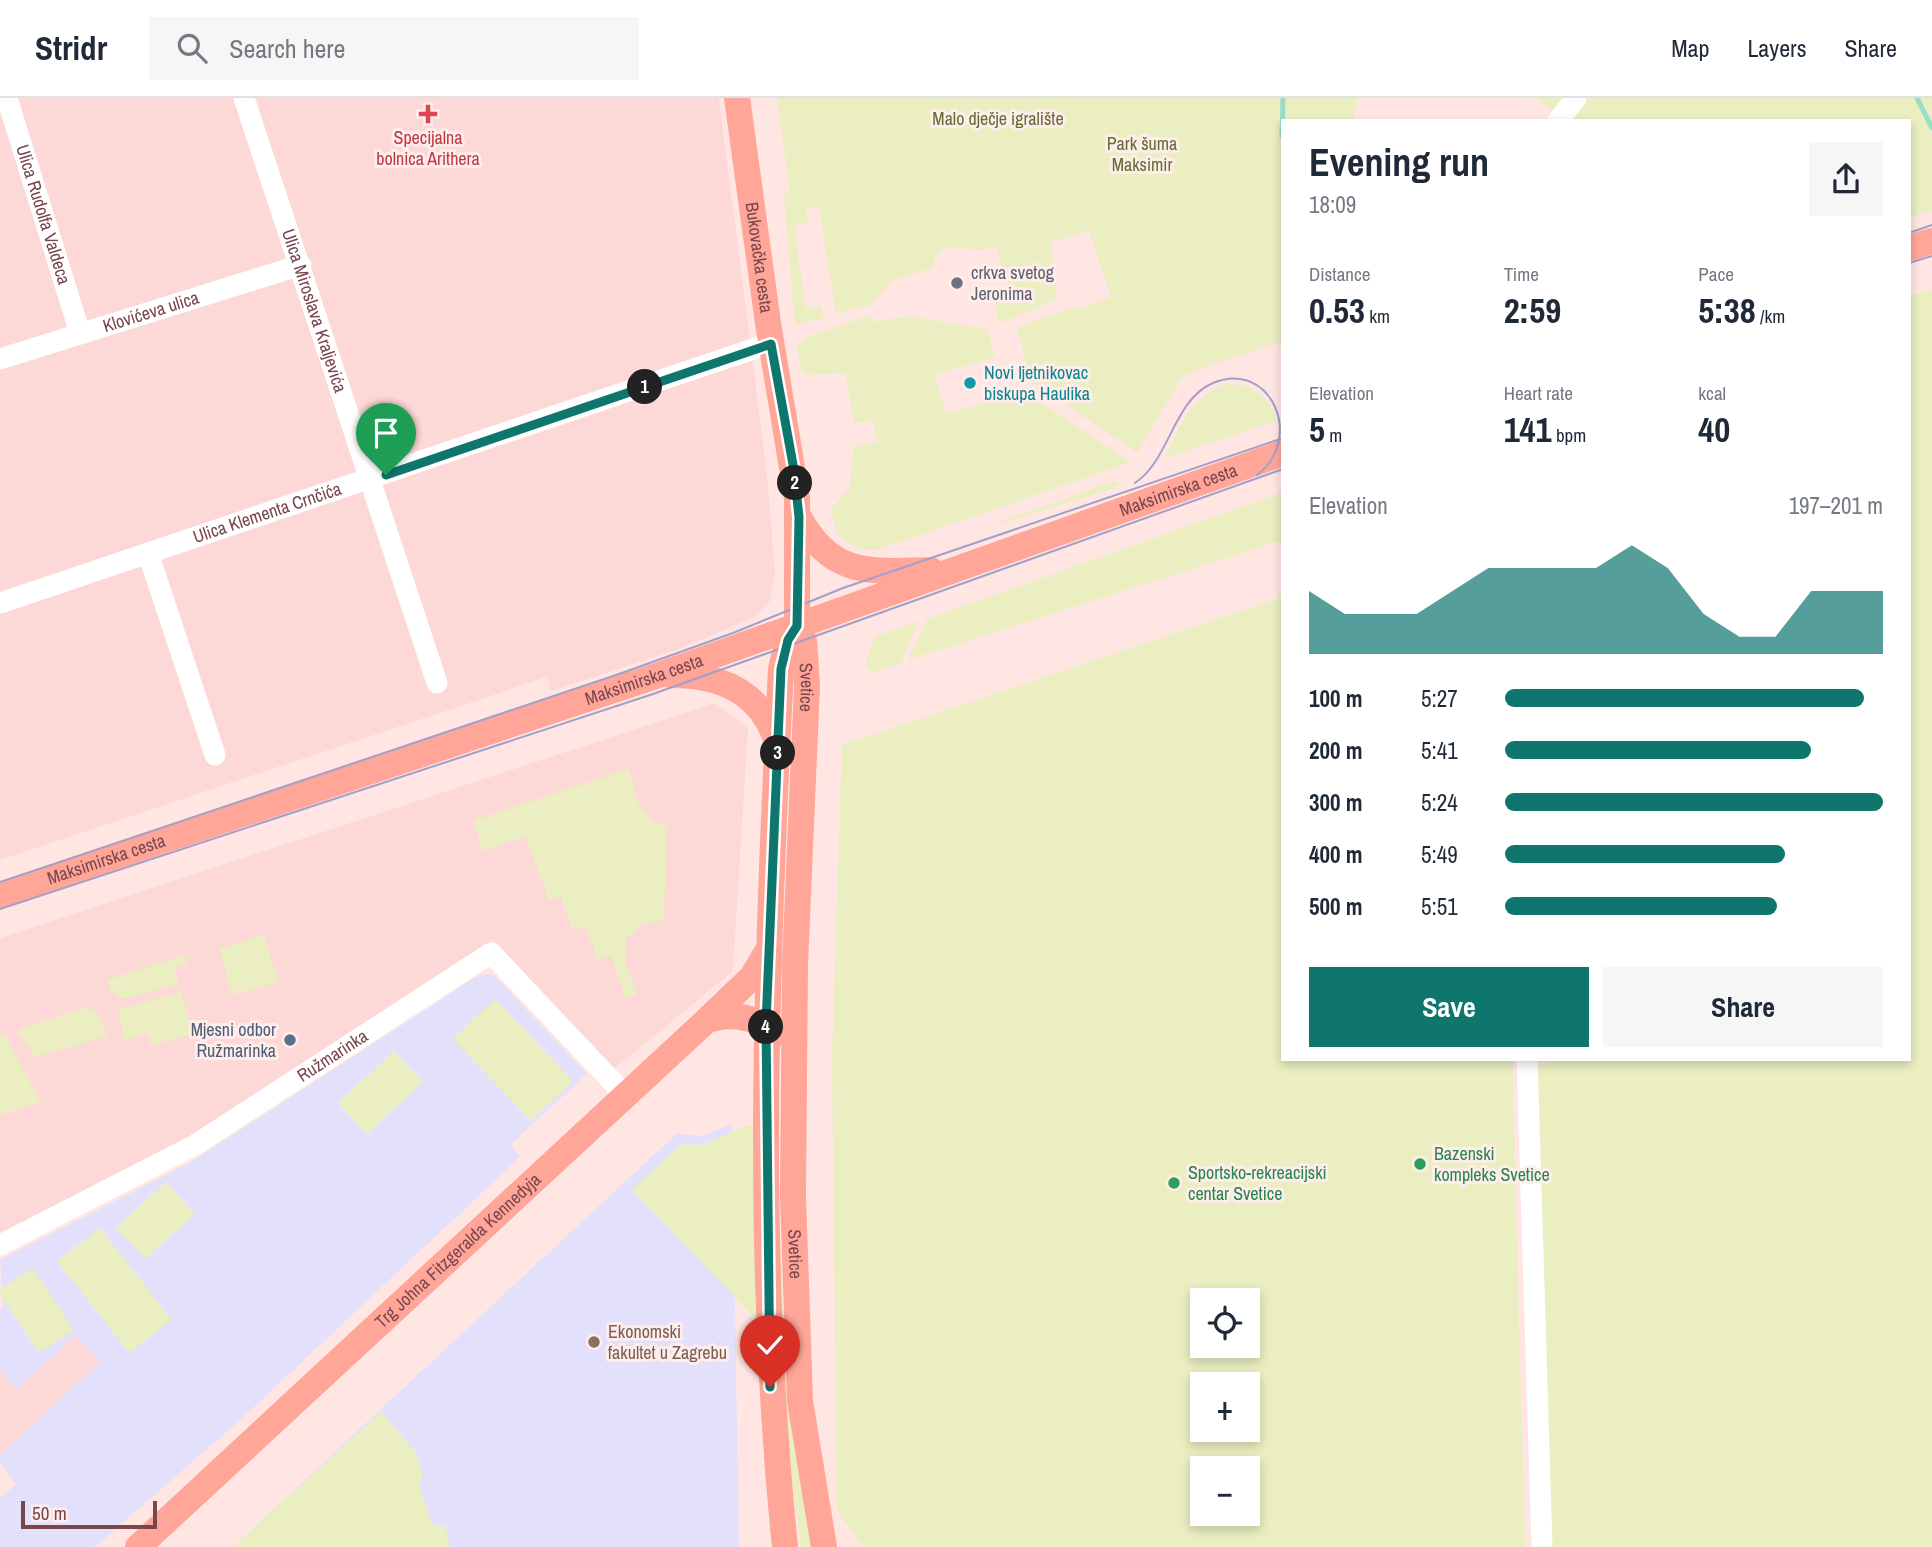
<!DOCTYPE html>
<html lang="en">
<head>
<meta charset="utf-8">
<style>
	:root { --surface:#fff; --page:#f6f6f7; --text:#1f2937; --muted:#747a83; --line:#e0e1e3; --accent:#0f766e }
	body { margin:0; font-family:"Archivo Narrow",sans-serif; background:var(--page); color:var(--text); height:100vh; display:flex; flex-direction:column; font-size:26px; white-space:nowrap }
	* { box-sizing:border-box; margin:0 }
	p { font-size:23px; color:var(--muted) }
	.icon { flex:none; width:38px; height:38px; fill:none; stroke:currentColor; stroke-width:2; stroke-linecap:round; stroke-linejoin:round }
	.map { position:relative; flex:1; overflow:hidden }
	.drawer { position:absolute; left:1281px; top:21px; width:630px; height:942px; display:flex; flex-direction:column; background:var(--surface); border-radius:0px; box-shadow:0 4px 10px #0003 }
	.drawer>* { flex:none }
	.fabs { position:absolute; left:1190px; top:1190px; display:grid; gap:14px }
	.fabs a { display:grid; place-items:center; width:70px; height:70px; border-radius:0px; background:var(--surface); box-shadow:0 4px 10px #0003; font-size:35px }
	.scale { position:absolute; left:21px; bottom:18px; width:136px; box-sizing:border-box; padding-left:7px; border:4px solid #7a464e; border-top:0; font-size:19px; line-height:24px; white-space:nowrap; color:#7a464e; -webkit-text-stroke:5px #ffedeb; paint-order:stroke }
	.pin { position:absolute; display:grid; place-items:center; width:60px; height:60px; color:#fff; margin:-72px -30px; border-radius:50% 50% 50% 0; rotate:-45deg; box-shadow:0 0 7px #0007 }
	.pin .icon { rotate:45deg }
	.km { position:absolute; width:35px; height:35px; margin:-18px; border-radius:50%; background:#222; color:#fff; font-size:19px; line-height:35px; text-align:center }
	.round { display:grid; place-items:center; flex:none; width:74px; height:74px; border-radius:0px; background:var(--page) }
	.head { display:flex; align-items:center; justify-content:space-between; height:119px; padding:0 28px }
	h1 { font-size:38px; font-weight:800; line-height:52px }
	.figures { display:grid; grid-template-columns:repeat(3,1fr); gap:10px; height:119px; padding:7px 28px }
	.figures div { display:grid; align-content:center }
	.figures b { font-size:35px; font-weight:800 }
	.figures small { font-size:19px; font-weight:400 }
	.figures p { font-size:19px }
	.chart { height:196px; padding:14px 28px }
	.chart p { display:flex; justify-content:space-between }
	.chart svg { width:100%; height:126px; margin-top:7px; fill:var(--accent); opacity:.7 }
	.primary-button { display:flex; gap:14px; margin-top:auto; padding:14px 28px }
	.primary-button a { flex:1; height:80px; border-radius:0px; background:var(--accent); color:#fff; font-size:28px; font-weight:800; line-height:80px; text-align:center }
	.primary-button a+a { background:var(--page); color:var(--text) }
	ul { padding:0 28px; list-style:none; font-size:23px }
	li { display:grid; grid-template-columns:112px 84px 1fr; align-items:center; height:52px }
	li i { height:18px; border-radius:9px; background:var(--accent) }
	header { display:flex; align-items:center; gap:42px; box-sizing:border-box; height:98px; padding:0 35px; background:var(--surface); border-bottom:2px solid var(--line) }
	header strong { font-size:33px }
	nav { display:flex; gap:38px; margin-inline-start:auto; font-size:24px }
	.search { width:490px; height:63px; background:var(--page); display:flex; align-items:center; gap:18px; box-sizing:border-box; padding:0 24px; border-radius:0px; color:var(--muted); font-size:26px }
	.map>svg:first-child { display:block }
	.residential { fill:#fcd8d6 }
	.education { fill:#e3e0fb }
	.green { fill:#eaeec0; fill-rule:evenodd }
	.lines { fill:none; stroke-linecap:round; stroke-linejoin:round }
	.stream { stroke:#9addc6; stroke-width:5 }
	.minor { stroke:#fff; stroke-width:21 }
	.major { stroke:#ffa699; stroke-width:26 }
	.tram { stroke:#a1a0ca; stroke-width:2 }
	.route-casing { stroke:#fff; stroke-width:14 }
	.route { stroke:#0f766e; stroke-width:9 }
	.health-dot { fill:#e0444e; stroke:#ffedeb; stroke-width:2.5 }
	.worship-dot { fill:#6b7280; stroke:#ffedeb; stroke-width:2.5 }
	.culture-dot { fill:#0f9aa8; stroke:#ffedeb; stroke-width:2.5 }
	.service-dot { fill:#5c6f8a; stroke:#ffedeb; stroke-width:2.5 }
	.leisure-dot { fill:#2e9e5b; stroke:#ffedeb; stroke-width:2.5 }
	.education-dot { fill:#8d6e63; stroke:#ffedeb; stroke-width:2.5 }
	.labels { text-anchor:middle; stroke-width:6; stroke-linejoin:round; paint-order:stroke }
	.park-label { font-size:18px; fill:#636e35; stroke:#ffedeb }
	.health-label { font-size:18px; fill:#be3a42; stroke:#ffedeb }
	.street-label { font-size:18px; fill:#7a464e; stroke:#ffedeb }
	.worship-label { font-size:18px; fill:#5b616d; stroke:#ffedeb; text-anchor:start }
	.culture-label { font-size:18px; fill:#0d838f; stroke:#ffedeb; text-anchor:start }
	.service-label { font-size:18px; fill:#4e5e75; stroke:#ffedeb; text-anchor:end }
	.leisure-label { font-size:18px; fill:#27864d; stroke:#ffedeb; text-anchor:start }
	.education-label { font-size:18px; fill:#785e54; stroke:#ffedeb; text-anchor:start }
</style>
</head>
<body>
<header>
<strong>Stridr</strong>
<div class="search"><svg class="icon" aria-label="search" viewBox="0 0 24 24"><circle cx="10" cy="10" r="6"/><path d="M15 15l6 6"/></svg>Search here</div>
<nav><a>Map</a><a>Layers</a><a>Share</a></nav>
</header>
<div class="map">
<svg width="1932" height="1449" viewBox="0 0 1932 1449">
	<rect width="100%" height="100%" fill="#ffe6e3"/>
	<path class="residential" d="M0,0H719L767,376L775,475L770,503L755,519L679,551L551,593L547,579L0,762Z
		M715,605L748,630L733,873L613,972L494,842L186,1043L0,1138V840Z
		M76,1237L100,1264L0,1357V1272L17,1291Z"/>
	<path class="education" d="M485,876L494,877L587,976L510,1047L520,1059L239,1323L95,1449H0V1400L16,1386L0,1366V1357L100,1264L75,1238L17,1291L0,1272V1212L3,1210L0,1162L191,1064L476,879Z
		M732,1026L739,1449H233L676,1036L702,1038Z"/>
	<path class="green" d="M777,0H1359L1352,23H1283V243L1196,272L1181,281L1137,355L1031,283L1017,230L1076,208L1078,211L1111,199L1089,133L1051,144L1057,201L1000,225L993,200L1009,189L996,148L983,152L945,149L935,160L933,170L891,183L872,206L836,216L819,109L806,111L808,125L794,128L806,210L822,208L823,220L795,227L784,95H790Z
		M1534,0H1932V113L1909,120V23H1569Z
		M1932,191V1449H1552L1536,968L1563,961H1909V198Z
		M870,217L874,224L909,218L987,231L995,259L935,277L946,316L1006,299L1005,294L1017,289L1131,364L877,452C848,453 836,440 831,412L850,389L854,348L877,344L873,322L854,325L845,275L809,277L801,274L797,247L805,240Z
		M1226,286C1252,286 1270,297 1276,323L1164,360C1180,330 1191,297 1226,286Z
		M1114,383L1123,387L999,427L1005,422Z
		M1283,394V442L908,562L927,521Z
		M1283,499V961H1512L1525,1449H863L837,1413L832,960L842,647ZM1202,1202H1248V1248H1202ZM1202,1286H1248V1332H1202ZM1202,1370H1248V1416H1202Z
		M919,523L901,565L872,575L865,566L875,539Z
		M629,671C639,699 634,719 667,728L664,822L642,827L626,841L625,863L637,896L626,901L611,858L598,862L586,829L573,833L561,799L549,803L526,738L483,753L473,723Z
		M264,837L278,884L233,897L219,851Z
		M185,857L187,865L174,870L179,886L123,901L111,893L107,882Z
		M181,894L194,936L151,947L147,935L125,942L119,918L120,911Z
		M495,901L573,983L531,1023L453,941Z
		M83,910C101,910 102,923 107,938L35,959L17,932Z
		M5,937L41,1004L0,1017V939Z
		M394,953L423,984L367,1036L338,1005Z
		M746,1028H758L763,1228L632,1092L681,1046L701,1047Z
		M166,1084L195,1116L145,1161L116,1130Z
		M100,1130L172,1222L129,1255L57,1163Z
		M780,1153L782,1160L812,1449H801L785,1334Z
		M33,1170L74,1232L39,1255L0,1196V1191Z
		M381,1314L417,1356L423,1377L419,1387L433,1428L445,1426L450,1449H233Z"/>
	<g class="lines">
		<path class="stream" d="M1917,0L1932,30
			M1282,38L1283,0"/>
		<g class="minor">
			<path id="s1" d="M7,0L80,235"/>
			<path id="s2" d="M244,0L437,585"/>
			<path d="M1558,23L1576,0"/>
			<path id="s3" d="M0,261L301,167"/>
			<path d="M148,455L215,657"/>
			<path id="s4" d="M0,505L771,245"/>
			<path d="M1527,961L1542,1449"/>
			<path id="s5" d="M0,1147L195,1047L491,855L625,997"/>
		</g>
		<g class="major">
			<path id="s6" d="M737,0L768,225L797,400V528"/>
			<path d="M1909,150L1932,143"/>
			<path d="M799,419C831,479 871,474 931,472"/>
			<path id="s7" d="M797,528L804,543L807,587L795,866L793,1098L800,1303L824,1449"/>
			<path d="M671,577C721,577 761,594 777,644"/>
			<path id="s8" d="M0,797L659,577L1283,355"/>
			<path d="M706,923L752,879L767,854"/>
			<path id="s9" d="M138,1449L706,923C731,913 758,920 779,935"/>
			<path d="M785,1449C755,1157 766,864 781,571L788,542L797,528"/>
		</g>
		<path class="tram" d="M1909,135L1932,127
			M1909,165L1932,158
			M1135,385C1170,362 1173,302 1213,285C1271,261 1305,341 1257,377
			M0,784L619,576L733,535L843,490L1283,340
			M0,811L653,596L1283,371"/>
	</g>
	<g class="lines">
		<g class="route-casing">
			<path id="route" d="M386,377L771,246L794,372L799,419L797,528L788,542L781,571L766,926L770,1289"/>
		</g>
		<use href="#route" class="route"/>
	</g>
	<path class="health-dot" d="M424.5 5.5h7v7h7v7h-7v7h-7v-7h-7v-7h7z"/>
	<circle class="worship-dot" cx="957" cy="185" r="7"/>
	<circle class="culture-dot" cx="970" cy="285" r="7"/>
	<circle class="service-dot" cx="290" cy="942" r="7"/>
	<g class="leisure-dot">
		<circle cx="1420" cy="1066" r="7"/>
		<circle cx="1174" cy="1085" r="7"/>
	</g>
	<circle class="education-dot" cx="594" cy="1244" r="7"/>
	<g class="labels">
		<g class="park-label">
			<text x="998" y="27">Malo dječje igralište</text>
			<text x="1142" y="52">Park šuma<tspan x="1142" dy="21">Maksimir</tspan></text>
		</g>
		<g class="health-label">
			<text x="428" y="46">Specijalna<tspan x="428" dy="21">bolnica Arithera</tspan></text>
		</g>
		<g class="street-label">
			<text dy="6" stroke="none"><textPath href="#s1" startOffset="122">Ulica Rudolfa Valdeca</textPath></text>
			<text dy="6" stroke="none"><textPath href="#s6" startOffset="161">Bukovačka cesta</textPath></text>
			<text dy="6" stroke="none"><textPath href="#s2" startOffset="224">Ulica Miroslava Kraljevića</textPath></text>
			<text dy="6" stroke="none"><textPath href="#s3" startOffset="158">Klovićeva ulica</textPath></text>
			<text dy="6" stroke="none"><textPath href="#s8" startOffset="1246">Maksimirska cesta</textPath></text>
			<text dy="6" stroke="none"><textPath href="#s4" startOffset="282">Ulica Klementa Crnčića</textPath></text>
			<text dy="6" stroke="none"><textPath href="#s8" startOffset="679">Maksimirska cesta</textPath></text>
			<text dy="6" stroke="none"><textPath href="#s7" startOffset="63">Svetice</textPath></text>
			<text dy="6" stroke="none"><textPath href="#s8" startOffset="112">Maksimirska cesta</textPath></text>
			<text dy="6" stroke="none"><textPath href="#s5" startOffset="383">Ružmarinka</textPath></text>
			<text dy="6" stroke="none"><textPath href="#s9" startOffset="436">Trg Johna Fitzgeralda Kennedyja</textPath></text>
			<text dy="6" stroke="none"><textPath href="#s7" startOffset="630">Svetice</textPath></text>
		</g>
		<g class="worship-label">
			<text x="971" y="181">crkva svetog<tspan x="971" dy="21">Jeronima</tspan></text>
		</g>
		<g class="culture-label">
			<text x="984" y="281">Novi ljetnikovac<tspan x="984" dy="21">biskupa Haulika</tspan></text>
		</g>
		<g class="service-label">
			<text x="276" y="938">Mjesni odbor<tspan x="276" dy="21">Ružmarinka</tspan></text>
		</g>
		<g class="leisure-label">
			<text x="1434" y="1062">Bazenski<tspan x="1434" dy="21">kompleks Svetice</tspan></text>
			<text x="1188" y="1081">Sportsko-rekreacijski<tspan x="1188" dy="21">centar Svetice</tspan></text>
		</g>
		<g class="education-label">
			<text x="608" y="1240">Ekonomski<tspan x="608" dy="21">fakultet u Zagrebu</tspan></text>
		</g>
	</g>
</svg>
<div class="fabs">
<a><svg class="icon" aria-label="locate" viewBox="0 0 24 24"><circle cx="12" cy="12" r="6"/><path d="M12 2v4M12 18v4M2 12h4M18 12h4"/></svg></a>
<a>+</a>
<a>−</a>
</div>
<div class="scale">50 m</div>
<div class="pin" style="left:386px;top:377px;background:#1e9e55"><svg class="icon" aria-label="arrive" viewBox="0 0 24 24"><path d="M6 21V4h12l-3 4 3 4H6"/></svg></div>
<div class="pin" style="left:770px;top:1289px;background:#d93025"><svg class="icon" aria-label="check" viewBox="0 0 24 24"><path d="M5 12l5 5 9-10"/></svg></div>
<b class="km" style="left:645px;top:289px">1</b>
<b class="km" style="left:795px;top:385px">2</b>
<b class="km" style="left:778px;top:655px">3</b>
<b class="km" style="left:766px;top:929px">4</b>
<section class="drawer">
<div class="head"><div><h1>Evening run</h1><p>18:09</p></div><a class="round"><svg class="icon" aria-label="share" viewBox="0 0 24 24"><path d="M12 15V3M7 8l5-5 5 5M5 13v7h14v-7"/></svg></a></div>
<div class="figures">
<div><p>Distance</p><b>0.53<small> km</small></b></div>
<div><p>Time</p><b>2:59</b></div>
<div><p>Pace</p><b>5:38<small> /km</small></b></div>
</div>
<div class="figures">
<div><p>Elevation</p><b>5<small> m</small></b></div>
<div><p>Heart rate</p><b>141<small> bpm</small></b></div>
<div><p>kcal</p><b>40</b></div>
</div>
<div class="chart"><p><span>Elevation</span>197–201 m</p>
<svg viewBox="0 0 160 44" preserveAspectRatio="none"><path d="M0 44V22L10 30L20 30L30 30L40 22L50 14L60 14L70 14L80 14L90 6L100 14L110 30L120 38L130 38L140 22L150 22L160 22V44z"/></svg>
</div>
<ul>
<li><b>100 m</b>5:27<i style="width:95%"></i></li>
<li><b>200 m</b>5:41<i style="width:81%"></i></li>
<li><b>300 m</b>5:24<i style="width:100%"></i></li>
<li><b>400 m</b>5:49<i style="width:74%"></i></li>
<li><b>500 m</b>5:51<i style="width:72%"></i></li>
</ul>
<div class="primary-button"><a>Save</a><a>Share</a></div>
</section>
</div>
</body>
</html>
